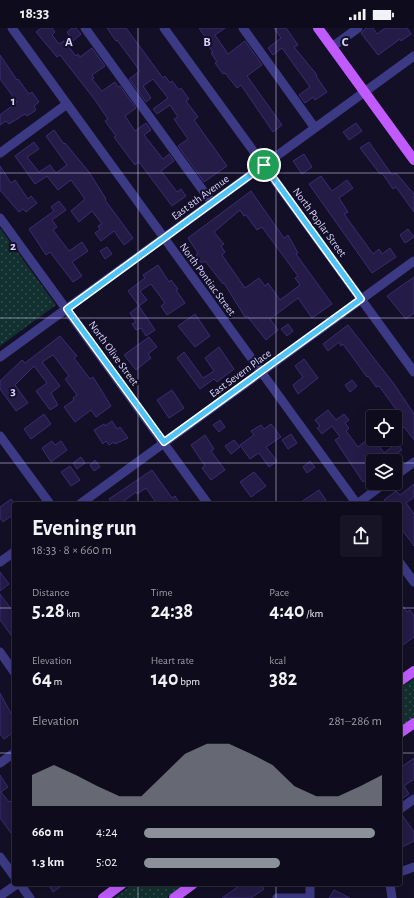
<!DOCTYPE html>
<html lang="en">
<head>
<meta charset="utf-8">
<style>
	:root { --surface:#0e0b1c; --page:#171425; --text:#f1f3f6; --muted:#9b9ba3; --line:#2e2b3b; --accent:#8c9099 }
	body { margin:0; font-family:"Alegreya Sans",sans-serif; background:var(--page); color:var(--text); height:100vh; display:flex; flex-direction:column; font-size:15px; white-space:nowrap }
	* { box-sizing:border-box; margin:0 }
	p { font-size:13px; color:var(--muted) }
	.icon { flex:none; width:22px; height:22px; fill:none; stroke:currentColor; stroke-width:2; stroke-linecap:round; stroke-linejoin:round }
	.map { position:relative; flex:1; overflow:hidden }
	.side { position:absolute; left:12px; top:474px; width:390px; height:384px; display:flex; flex-direction:column; background:var(--surface); border-radius:4px; box-shadow:0 4px 16px #0002,0 0 0 1px var(--line) }
	.side>* { flex:none }
	.tools { position:absolute; left:366px; top:382px; display:grid; gap:8px }
	.tools a { display:grid; place-items:center; width:36px; height:36px; border-radius:4px; background:var(--surface); box-shadow:0 4px 16px #0002,0 0 0 1px var(--line); font-size:20px }
	.pin { position:absolute; display:grid; place-items:center; width:34px; height:34px; color:#fff; margin:-17px; border:2px solid #fff; border-radius:50%; box-shadow:0 1px 4px #0007 }
	.round { display:grid; place-items:center; flex:none; width:42px; height:42px; border-radius:4px; background:var(--page) }
	.overview { display:flex; align-items:center; justify-content:space-between; height:68px; padding:0 20px }
	h1 { font-size:22px; font-weight:600; line-height:30px }
	.stats { display:grid; grid-template-columns:repeat(3,1fr); gap:6px; height:68px; padding:4px 20px }
	.stats div { display:grid; align-content:center }
	.stats b { font-size:20px; font-weight:600 }
	.stats small { font-size:11px; font-weight:400 }
	.stats p { font-size:11px }
	.chart { height:112px; padding:8px 20px }
	.chart p { display:flex; justify-content:space-between }
	.chart svg { width:100%; height:72px; margin-top:4px; fill:var(--accent); opacity:.7 }
	ul { padding:0 20px; list-style:none; font-size:13px }
	li { display:grid; grid-template-columns:64px 48px 1fr; align-items:center; height:30px }
	li i { height:10px; border-radius:5px; background:var(--accent) }
	.status { display:flex; justify-content:space-between; align-items:center; height:28px; padding:0 20px; background:var(--surface); direction:ltr }
	.status svg { height:11px; fill:currentColor }
	.map>svg:first-child { display:block }
	.park { fill:url(#park-dots) }
	.building { fill:#241b47; stroke:#3b2d73; fill-rule:evenodd }
	.lines { fill:none; stroke-linecap:round; stroke-linejoin:round }
	.minor { stroke:#3d3a85; stroke-width:9 }
	.major { stroke:#c25bff; stroke-width:10 }
	.route-casing { stroke:#fff; stroke-width:8 }
	.route { stroke:#4fc3f7; stroke-width:5 }
	.grid { fill:none; stroke:#d9d4ff; stroke-width:1; stroke-opacity:0.55 }
	.labels { text-anchor:middle; stroke-width:4; stroke-linejoin:round; paint-order:stroke }
	.street-label { font-size:11px; fill:#d9d4ff; stroke:#130f26 }
	.grid-label { font-size:13px; text-anchor:middle; font-weight:bold; fill:#d9d4ff; stroke:#130f26; stroke-width:4; stroke-linejoin:round; paint-order:stroke }
</style>
</head>
<body>
<div class="status"><b>18:33</b><svg viewBox="0 0 49 12"><path d="M0 12V9h3v3zM5 12V6h3v6zM10 12V3h3v9zM15 12V0h3v12zM26 1h20v11H26zM47 4h2v5h-2z"/></svg></div>
<div class="map">
<svg width="414" height="870" viewBox="0 0 414 870">
	<defs>
		<pattern id="park-dots" width="8" height="8" patternUnits="userSpaceOnUse"><rect width="8" height="8" fill="#12302f"/><path d="M2 2h.1M6 6h.1" fill="none" stroke="#344d4e" stroke-width="1.8" stroke-linecap="round"/></pattern>
	</defs>
	<rect width="100%" height="100%" fill="#130f26"/>
	<path class="park" d="M0,200L56,277L0,318Z
		M414,650V690L400,700V660Z
		M133,856H186L167,870H114Z"/>
	<path class="building" d="M41,0H52L55,4L52,7L59,16L64,13L76,28L78,26L80,29L92,20L105,38L92,47L94,50L92,51L102,63L115,54L118,59L120,58L136,80L125,88L135,103L146,95L151,102L144,107L163,131L169,126L174,133L161,143L177,164L181,161L186,168L172,178L139,134L135,137L114,109L116,108L105,93L108,91L95,72L60,27L57,29L36,4Z
		M72,0H76L81,6L73,13L67,4Z
		M107,0H126L163,50L165,48L170,55L172,53L179,62L181,60L189,71L186,73L198,89L194,92L227,138L204,154L178,118L188,111L174,91L178,89L170,77L157,86L153,81L168,70L153,51L143,58L151,70L146,74L129,51L140,43L117,12L116,13Z
		M199,0H225L215,7L228,26L245,13L262,37L247,48L282,97L273,104L241,57L237,60L225,45L223,46L215,35L217,34L211,25L213,24L208,17L210,16Z
		M274,0H286L298,17L294,19L317,47L316,48L327,64L315,72L313,69L305,75L299,67L310,59L282,20L273,27L268,20L281,10Z
		M366,0H373L377,6L385,0H407L411,6L401,13L400,11L378,27L361,5Z
		M0,27L17,52L18,51L29,66L32,64L39,74L34,78L36,82L27,88L25,86L9,96L6,93L0,97V87L17,74L0,51Z
		M356,95L362,103L349,112L343,104Z
		M54,102L64,116L65,115L89,144L106,171L105,172L133,210L124,217L114,203L101,213L95,205L100,201L98,198L102,196L92,183L79,194L71,183L85,171L71,152L58,162L47,148L35,156L15,128L34,114L39,121L27,129L39,144L50,137L56,145L67,137L46,108Z
		M369,114L392,147L396,145L414,166V184L396,159L393,161L382,145L380,146L360,120Z
		M304,126L312,139L302,146L293,133Z
		M0,138L11,155L15,152L28,171L31,168L37,175L26,184L23,181L19,184L0,162Z
		M321,148L332,163L347,152L353,160L339,170L348,184L344,186L373,226L379,221L382,226L390,220L396,229L372,245L309,156Z
		M251,163L284,210L288,207L298,225L296,226L332,276L312,290L298,270L270,291L278,302L266,312L247,288L245,289L224,255L223,256L205,233L202,236L196,227L198,225L188,210ZM240,182L244,188L246,187L257,202L262,199L298,248L295,250L300,257L280,272L268,255L265,258L259,250L245,260L222,227L225,224L221,218L224,216L214,204Z
		M59,173L66,182L52,192L57,199L53,202L69,223L82,214L88,223L72,234L82,248L73,254L50,224L46,227L29,201L54,183L51,179Z
		M408,201L414,209L405,215L400,207Z
		M107,219L112,226L105,231L100,223Z
		M158,237L169,254L171,252L178,261L176,262L185,275L167,287L161,278L165,275L151,256L140,263L147,272L139,278L128,263L145,250L143,247Z
		M414,249V285L406,291L387,268Z
		M139,278L155,302L146,308L141,300L136,302L132,296L136,294L130,285Z
		M195,286L210,308L195,319L178,298Z
		M288,296L293,303L287,308L281,301Z
		M348,297L394,356L414,386V412L404,399L395,406V387L398,384L379,358L376,359L368,348L367,349L343,316L341,318L339,314L328,323L323,316Z
		M60,308L77,328L74,330L90,351L93,349L111,378L96,389L91,382L75,394L64,379L74,372L73,370L77,367L65,351L69,348L53,327L42,334L60,358L51,365L58,377L50,382L36,363L47,355L34,338L15,357L28,375L16,383L0,361V353L22,332L25,335Z
		M149,309L157,319L148,326L151,330L136,342L124,327Z
		M219,319L234,341L217,354L214,351L200,361L177,330L184,324L203,350L214,343L205,330Z
		M304,331L318,350L298,366L293,357L303,349L295,338Z
		M352,352L357,358L350,364L345,357Z
		M172,362L184,380L169,390L157,372Z
		M328,382L336,392L344,386L349,392L345,395L349,400L346,403L358,419L372,408L384,425L397,415L402,422L384,433H373V447L363,454L335,412L340,409L332,398L322,406L317,400L320,398L315,392Z
		M44,386L51,396L31,411L24,401Z
		M220,392L225,399L219,404L213,397Z
		M112,393L117,401L120,399L128,410L115,416L114,414L109,417L106,413L103,416L94,402L104,396L105,398Z
		M271,396L281,409L266,419L277,433L269,439L259,425L250,431L240,417L254,407L251,403L261,397L264,401Z
		M291,406L297,415L288,421L282,412Z
		M205,407L214,421L211,423L225,442L211,452L202,440L205,438L191,417Z
		M234,412L240,419L231,426L225,418Z
		M52,413L55,417L61,413L67,422L51,434L42,420Z
		M81,429L85,435L77,441L73,435Z
		M95,432L100,439L94,443L90,437Z
		M310,433L315,439L307,445L303,439Z
		M70,438L80,452L71,458L61,444Z
		M152,442L172,470L175,468L180,476H157L146,460L137,466L136,464L120,476H113L109,471Z
		M254,444L266,458L251,469L240,454Z
		M414,456V469L406,475L414,486V518L400,499V476H387L384,472L396,463L400,467Z
		M319,462L326,472L320,476H298Z
		M11,471L14,475V486L3,494L0,490V479Z
		M0,544L9,556L0,563Z
		M0,566L14,585V611L0,592Z
		M400,574L407,584L410,582L414,588V609L400,619Z
		M0,665L14,691V704L4,711L0,706Z
		M414,730V751L404,758L409,766L403,770L400,765V740Z
		M0,747L8,759L1,764L9,774L10,773L14,778V809L0,790Z
		M400,787H402L414,804V813L400,820Z
		M48,856H64L53,864Z
		M242,856H261L264,861L251,870H222Z
		M334,862L350,870H329Z"/>
	<g class="lines">
		<path class="minor" d="M12,0L357,476
			M85,0L212,175
			M164,0L414,344
			M243,0L315,100
			M332,19L358,0
			M0,125L67,76
			M0,190L208,476
			M0,329L414,28
			M0,408L50,476
			M395,448L414,434
			M80,476L414,233
			M357,476L385,455
			M0,534L14,524
			M400,535L414,554
			M0,624L14,644
			M0,735L14,725
			M400,781L414,771
			M0,829L14,848
			M400,844L414,839
			M20,856L30,870
			M390,856L392,870
			M0,868L17,856
			M277,870H308
			M310,870V856"/>
		<path class="major" d="M318,0L414,132
			M400,653L414,643
			M400,705L414,695
			M103,870L122,856
			M174,870L193,856"/>
	</g>
	<g class="lines">
		<g class="route-casing">
			<path id="route" d="M264,137L361,271L164,414L67,281Z"/>
		</g>
		<use href="#route" class="route"/>
	</g>
	<path class="grid" d="M138,0V476M276,0V476M0,145H414M0,290H414M0,435H373M395,435H414M0,580H14M400,580H414M0,725H14M400,725H414M138,856V870M276,856V870"/>
	<g class="labels">
		<g class="street-label">
			<text transform="translate(200 169) rotate(-36)" y="4">East 8th Avenue</text>
			<text transform="translate(320 194) rotate(54)" y="4">North Poplar Street</text>
			<text transform="translate(208 251) rotate(54)" y="4">North Pontiac Street</text>
			<text transform="translate(114 325) rotate(54)" y="4">North Olive Street</text>
			<text transform="translate(240 345) rotate(-36)" y="4">East Severn Place</text>
		</g>
	</g>
	<g class="grid-label">
		<text x="69" y="18">A</text>
		<text x="207" y="18">B</text>
		<text x="345" y="18">C</text>
		<text x="13" y="77">1</text>
		<text x="13" y="222">2</text>
		<text x="13" y="367">3</text>
	</g>
</svg>
<div class="tools">
<a><svg class="icon" aria-label="locate" viewBox="0 0 24 24"><circle cx="12" cy="12" r="6"/><path d="M12 2v4M12 18v4M2 12h4M18 12h4"/></svg></a>
<a><svg class="icon" aria-label="layers" viewBox="0 0 24 24"><path d="M12 4l9 5-9 5-9-5zM3 14l9 5 9-5"/></svg></a>
</div>
<div class="pin" style="left:264px;top:137px;background:#1e9e55"><svg class="icon" aria-label="arrive" viewBox="0 0 24 24"><path d="M6 21V4h12l-3 4 3 4H6"/></svg></div>
<section class="side">
<div class="overview"><div><h1>Evening run</h1><p>18:33 · 8 × 660 m</p></div><a class="round"><svg class="icon" aria-label="share" viewBox="0 0 24 24"><path d="M12 15V3M7 8l5-5 5 5M5 13v7h14v-7"/></svg></a></div>
<div class="stats">
<div><p>Distance</p><b>5.28<small> km</small></b></div>
<div><p>Time</p><b>24:38</b></div>
<div><p>Pace</p><b>4:40<small> /km</small></b></div>
</div>
<div class="stats">
<div><p>Elevation</p><b>64<small> m</small></b></div>
<div><p>Heart rate</p><b>140<small> bpm</small></b></div>
<div><p>kcal</p><b>382</b></div>
</div>
<div class="chart"><p><span>Elevation</span>281–286 m</p>
<svg viewBox="0 0 160 44" preserveAspectRatio="none"><path d="M0 44V25L10 19L20 25L30 32L40 38L50 38L60 25L70 12L80 6L90 6L100 12L110 19L120 32L130 38L140 38L150 32L160 25V44z"/></svg>
</div>
<ul>
<li><b>660 m</b>4:24<i style="width:97%"></i></li>
<li><b>1.3 km</b>5:02<i style="width:57%"></i></li>
</ul>
</section>
</div>
</body>
</html>
